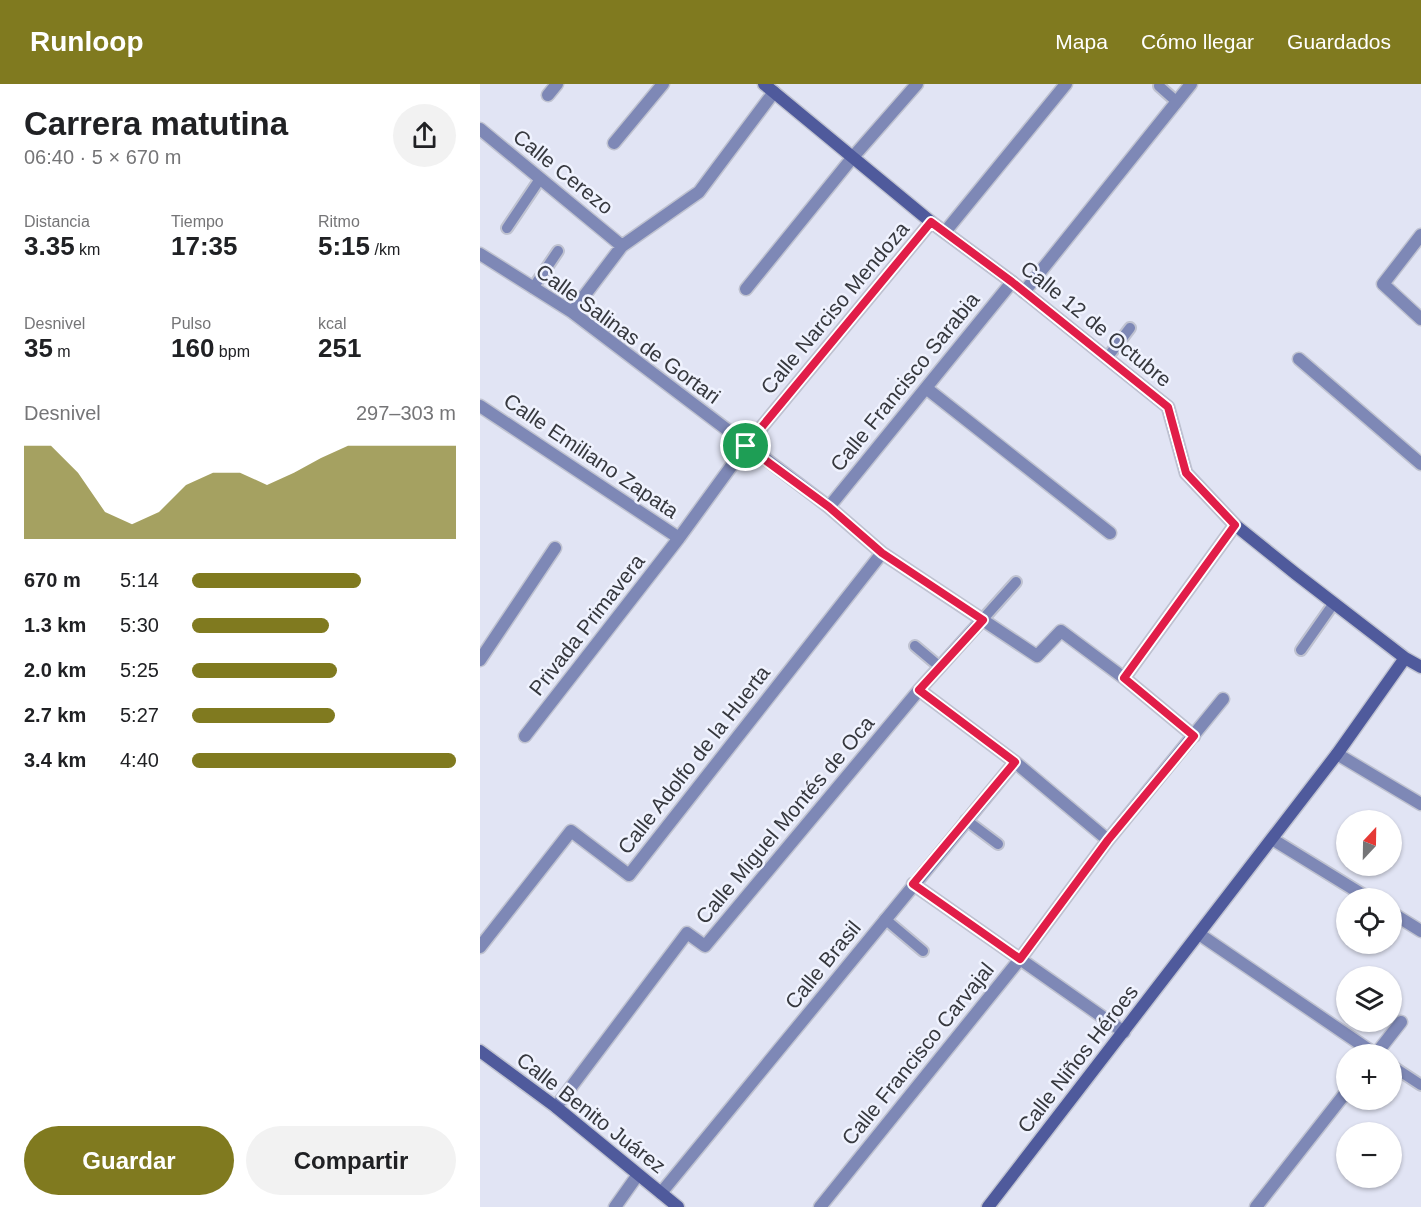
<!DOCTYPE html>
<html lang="es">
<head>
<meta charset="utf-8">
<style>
	:root { --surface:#fff; --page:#f2f2f2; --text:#202124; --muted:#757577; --accent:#807a1f }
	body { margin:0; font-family:Arial,sans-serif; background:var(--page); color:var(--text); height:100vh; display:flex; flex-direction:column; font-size:22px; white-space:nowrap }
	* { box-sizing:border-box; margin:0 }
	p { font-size:20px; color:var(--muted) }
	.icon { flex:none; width:33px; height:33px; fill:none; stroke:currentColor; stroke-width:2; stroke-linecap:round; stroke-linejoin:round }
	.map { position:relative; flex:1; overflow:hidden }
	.drawer { display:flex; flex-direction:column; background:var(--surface); width:480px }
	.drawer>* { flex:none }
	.needle { width:39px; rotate:22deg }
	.controls { position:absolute; left:856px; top:726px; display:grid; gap:12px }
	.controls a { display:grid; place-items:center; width:66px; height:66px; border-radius:50%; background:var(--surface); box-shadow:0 2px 4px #0004; font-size:30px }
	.pin { position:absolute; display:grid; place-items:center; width:51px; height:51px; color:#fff; margin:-26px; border:3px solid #fff; border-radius:50%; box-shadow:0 2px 6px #0007 }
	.round { display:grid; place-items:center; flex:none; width:63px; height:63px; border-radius:32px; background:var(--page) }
	.head { display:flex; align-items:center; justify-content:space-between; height:102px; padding:0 24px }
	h1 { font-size:33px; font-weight:800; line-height:45px }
	.stats { display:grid; grid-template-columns:repeat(3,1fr); gap:9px; height:102px; padding:6px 24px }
	.stats div { display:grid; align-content:center }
	.stats b { font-size:26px; font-weight:800 }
	.stats small { font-size:16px; font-weight:400 }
	.stats p { font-size:16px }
	.chart { height:168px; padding:12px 24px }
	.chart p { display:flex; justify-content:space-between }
	.chart svg { width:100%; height:108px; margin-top:6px; fill:var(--accent); opacity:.7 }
	.action { display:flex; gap:12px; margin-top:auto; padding:12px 24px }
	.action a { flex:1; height:69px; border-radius:36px; background:var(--accent); color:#fff; font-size:24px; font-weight:800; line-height:69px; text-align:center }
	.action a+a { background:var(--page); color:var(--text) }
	ul { padding:0 24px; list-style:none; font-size:20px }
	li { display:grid; grid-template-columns:96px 72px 1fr; align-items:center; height:45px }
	li i { height:15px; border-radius:8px; background:var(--accent) }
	header { display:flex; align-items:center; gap:36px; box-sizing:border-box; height:84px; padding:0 30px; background:var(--accent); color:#fff }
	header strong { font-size:28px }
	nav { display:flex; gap:33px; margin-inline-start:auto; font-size:21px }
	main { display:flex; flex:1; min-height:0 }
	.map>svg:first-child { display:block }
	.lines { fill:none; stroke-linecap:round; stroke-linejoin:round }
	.lane-casing { stroke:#bfc2d0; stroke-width:14 }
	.street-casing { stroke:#bfc2d0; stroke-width:15 }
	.secondary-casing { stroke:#bfc2d0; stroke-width:15 }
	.lane { stroke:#7e88b6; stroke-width:10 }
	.street { stroke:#7e88b6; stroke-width:12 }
	.secondary { stroke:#4f5a9c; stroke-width:12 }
	.route-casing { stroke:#fff; stroke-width:12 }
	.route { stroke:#e11d48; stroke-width:8 }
	.labels { text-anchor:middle; stroke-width:5; stroke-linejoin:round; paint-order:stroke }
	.street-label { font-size:21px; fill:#36383e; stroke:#eff2fe }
</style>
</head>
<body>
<header>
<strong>Runloop</strong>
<nav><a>Mapa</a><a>Cómo llegar</a><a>Guardados</a></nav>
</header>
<main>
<section class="drawer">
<div class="head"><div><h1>Carrera matutina</h1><p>06:40 · 5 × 670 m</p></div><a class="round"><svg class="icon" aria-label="share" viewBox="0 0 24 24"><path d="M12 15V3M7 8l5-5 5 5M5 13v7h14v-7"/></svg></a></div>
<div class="stats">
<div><p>Distancia</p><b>3.35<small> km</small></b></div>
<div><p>Tiempo</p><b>17:35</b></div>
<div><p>Ritmo</p><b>5:15<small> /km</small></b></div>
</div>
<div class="stats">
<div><p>Desnivel</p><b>35<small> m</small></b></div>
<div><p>Pulso</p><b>160<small> bpm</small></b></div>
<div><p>kcal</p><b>251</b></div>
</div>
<div class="chart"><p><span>Desnivel</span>297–303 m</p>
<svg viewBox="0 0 160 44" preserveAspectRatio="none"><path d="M0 44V6L10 6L20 17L30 33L40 38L50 33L60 22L70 17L80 17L90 22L100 17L110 11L120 6L130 6L140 6L150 6L160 6V44z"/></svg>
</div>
<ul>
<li><b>670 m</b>5:14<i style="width:64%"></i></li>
<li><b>1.3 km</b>5:30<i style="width:52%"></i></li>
<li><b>2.0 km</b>5:25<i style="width:55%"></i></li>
<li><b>2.7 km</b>5:27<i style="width:54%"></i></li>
<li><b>3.4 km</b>4:40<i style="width:100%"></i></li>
</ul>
<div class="action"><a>Guardar</a><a>Compartir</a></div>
</section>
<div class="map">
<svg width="941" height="1123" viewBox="0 0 941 1123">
	<rect width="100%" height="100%" fill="#e1e4f4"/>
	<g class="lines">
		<g class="lane-casing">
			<path id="lane" d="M679,2L697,18
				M27,144L60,95
				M53,204L78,167
				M627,274L650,244
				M503,535L536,498
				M435,562L460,583
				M821,566L854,519
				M486,736L518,760
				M405,835L443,867
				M912,982L941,1001"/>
		</g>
		<g class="street-casing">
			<path id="street" d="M68,11L77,0
				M0,45L142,162
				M134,59L183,0
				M465,148L586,0
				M941,151L903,200L941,235
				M0,170L92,228L349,423L402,469L557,572L581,547L644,594L714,652
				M266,205L373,73L437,0
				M544,208L711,0
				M92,228L142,162L219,108L294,8
				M819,275L941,380
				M446,304L630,449
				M0,322L199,454
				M349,423L532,198
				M0,576L75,464
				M644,594L755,441
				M439,606L535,678L628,756
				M45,652L199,454L266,362L451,138
				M857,670L941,720
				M792,755L888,814
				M433,800L644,948
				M912,829L941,847
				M719,850L895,970
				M0,863L91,747L149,791L402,469
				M896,970L921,938
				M76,1023L207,849L225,862L439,606L503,535
				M181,1109L535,678
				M135,1123L157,1092
				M340,1123L540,875L628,756L743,615
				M776,1123L867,1007"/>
		</g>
		<g class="secondary-casing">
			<path id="secondary" d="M284,0L451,138L532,198L688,323L706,389L755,441L816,490L925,574L941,583
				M0,967L76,1023L198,1123
				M508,1123L857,670L925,574"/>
		</g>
		<use href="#lane" class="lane"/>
		<use href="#street" class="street"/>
		<use href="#secondary" class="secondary"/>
	</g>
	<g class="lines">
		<g class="route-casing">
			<path id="route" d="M451,138L532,198L688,323L706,389L755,441L644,594L714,652L628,756L540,875L433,800L535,678L439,606L503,536L402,469L349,423L266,362Z"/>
		</g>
		<use href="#route" class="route"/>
	</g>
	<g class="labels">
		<g class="street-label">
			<text transform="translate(83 88) rotate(39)" y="7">Calle Cerezo</text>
			<text transform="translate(355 224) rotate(-50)" y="7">Calle Narciso Mendoza</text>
			<text transform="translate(616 240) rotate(39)" y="7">Calle 12 de Octubre</text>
			<text transform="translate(148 250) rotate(36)" y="7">Calle Salinas de Gortari</text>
			<text transform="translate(425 298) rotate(-51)" y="7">Calle Francisco Sarabia</text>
			<text transform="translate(111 372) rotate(34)" y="7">Calle Emiliano Zapata</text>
			<text transform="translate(107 541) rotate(-52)" y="7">Privada Primavera</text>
			<text transform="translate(214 676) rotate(-52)" y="7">Calle Adolfo de la Huerta</text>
			<text transform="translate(305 736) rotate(-50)" y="7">Calle Miguel Montés de Oca</text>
			<text transform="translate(343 881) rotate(-51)" y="7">Calle Brasil</text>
			<text transform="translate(438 970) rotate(-51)" y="7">Calle Francisco Carvajal</text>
			<text transform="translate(598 975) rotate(-52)" y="7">Calle Niños Héroes</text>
			<text transform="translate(111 1029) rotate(38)" y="7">Calle Benito Juárez</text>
		</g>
	</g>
</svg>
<div class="controls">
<a><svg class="needle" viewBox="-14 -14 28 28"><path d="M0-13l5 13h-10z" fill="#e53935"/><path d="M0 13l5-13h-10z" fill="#757577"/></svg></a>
<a><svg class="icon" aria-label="locate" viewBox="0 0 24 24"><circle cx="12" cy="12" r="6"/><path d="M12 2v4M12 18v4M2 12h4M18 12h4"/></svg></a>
<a><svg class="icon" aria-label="layers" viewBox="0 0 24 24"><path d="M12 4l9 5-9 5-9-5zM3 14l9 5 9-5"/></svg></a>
<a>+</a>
<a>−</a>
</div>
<div class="pin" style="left:266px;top:362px;background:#1e9e55"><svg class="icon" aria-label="arrive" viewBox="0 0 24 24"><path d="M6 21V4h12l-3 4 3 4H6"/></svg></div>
</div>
</main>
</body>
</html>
